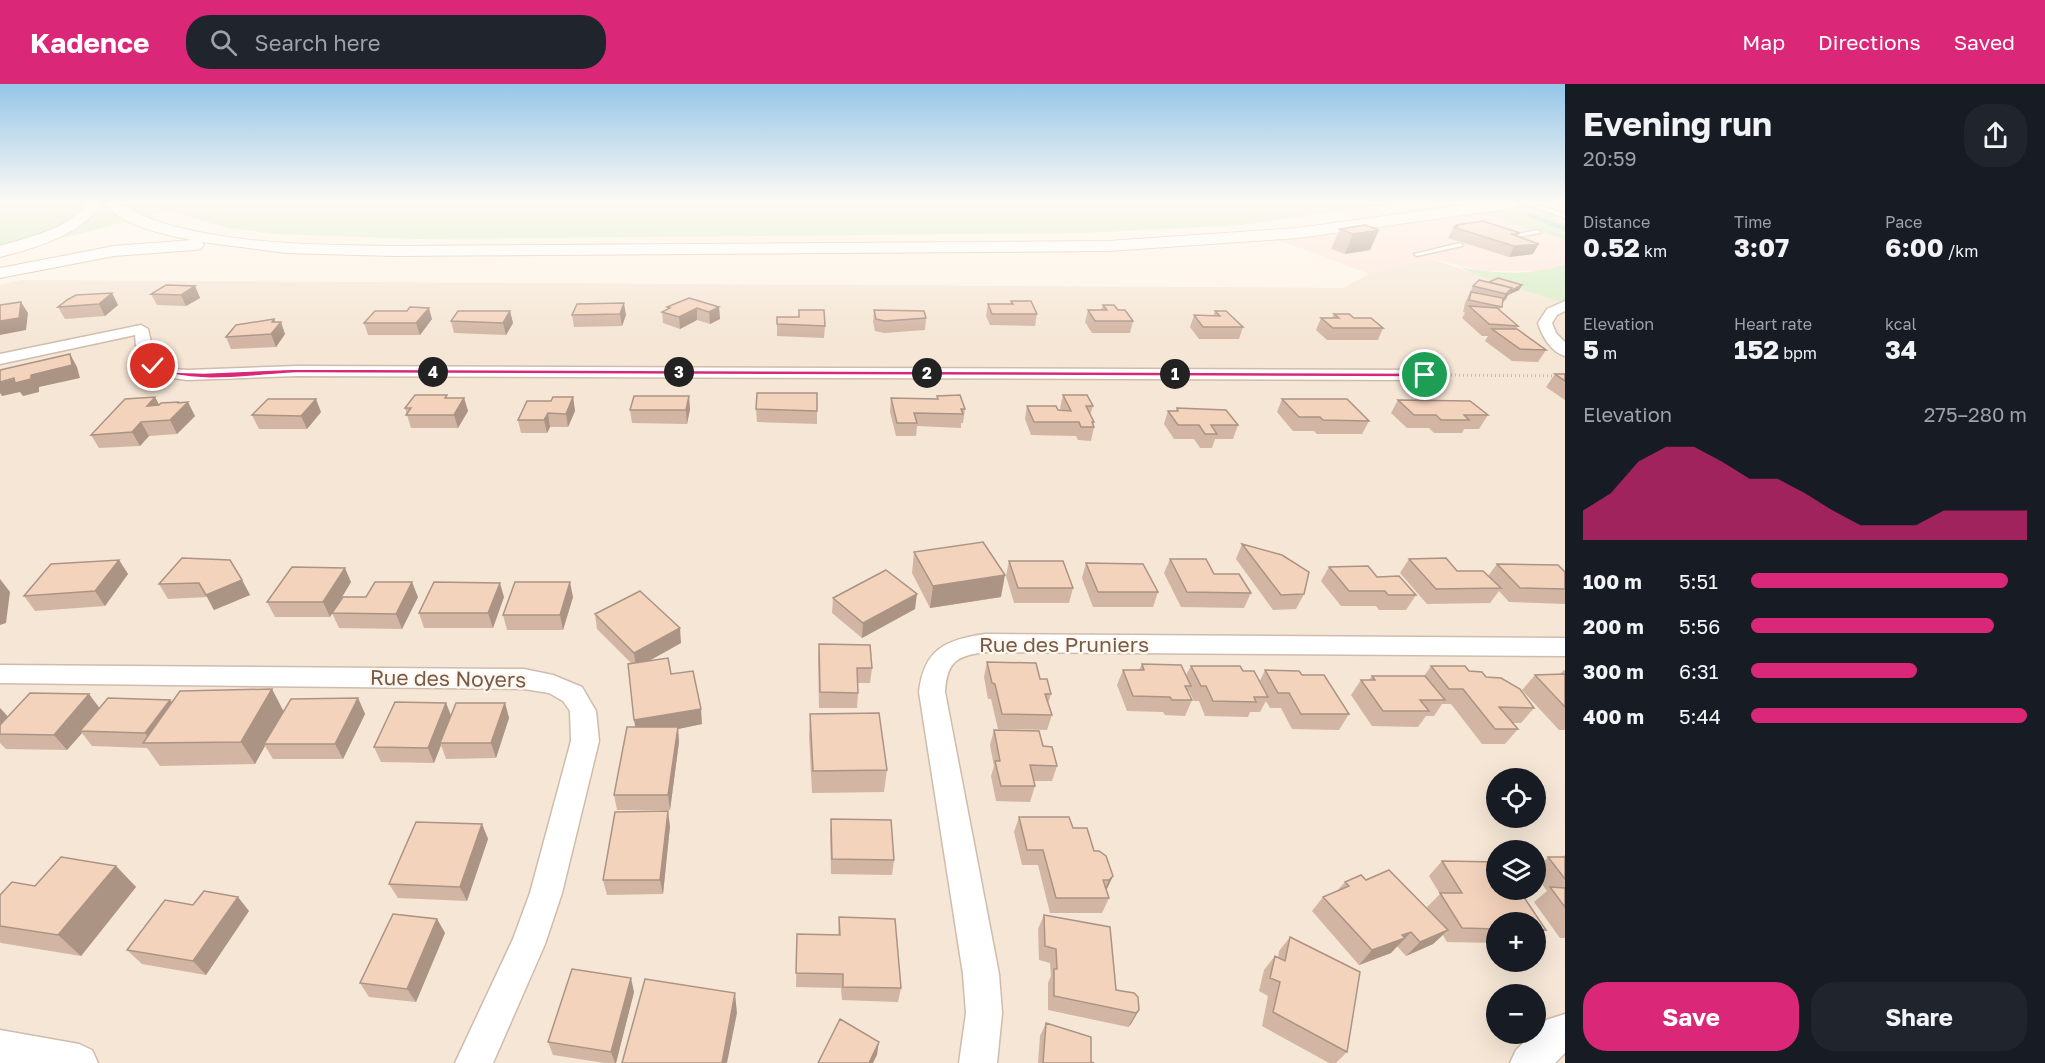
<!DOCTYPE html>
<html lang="en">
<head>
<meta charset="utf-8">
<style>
	:root { --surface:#171b24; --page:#20242c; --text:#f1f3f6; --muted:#9ea1a6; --accent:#db2777 }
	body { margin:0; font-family:"Golos Text",sans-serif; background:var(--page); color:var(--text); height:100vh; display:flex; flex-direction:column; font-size:22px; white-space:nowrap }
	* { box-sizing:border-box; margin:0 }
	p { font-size:20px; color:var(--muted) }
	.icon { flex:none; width:33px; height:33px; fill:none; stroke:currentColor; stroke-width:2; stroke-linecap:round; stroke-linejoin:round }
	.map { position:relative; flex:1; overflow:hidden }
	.drawer { display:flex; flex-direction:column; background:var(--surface); width:480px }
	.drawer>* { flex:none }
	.tools { position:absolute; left:1486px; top:684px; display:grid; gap:12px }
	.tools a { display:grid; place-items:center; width:60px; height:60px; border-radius:50%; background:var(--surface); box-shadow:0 6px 24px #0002; font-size:30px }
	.pin { position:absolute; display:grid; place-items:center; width:51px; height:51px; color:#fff; margin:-26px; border:3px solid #fff; border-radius:50%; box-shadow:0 2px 6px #0007 }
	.km { position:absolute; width:30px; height:30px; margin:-15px; border-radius:50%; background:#222; color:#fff; font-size:16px; line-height:30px; text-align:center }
	.round { display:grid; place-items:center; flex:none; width:63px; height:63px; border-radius:24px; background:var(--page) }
	.head { display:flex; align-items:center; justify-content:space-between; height:102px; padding:0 18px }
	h1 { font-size:33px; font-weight:700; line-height:45px }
	.stats { display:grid; grid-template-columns:repeat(3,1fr); gap:9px; height:102px; padding:6px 18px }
	.stats div { display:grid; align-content:center }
	.stats b { font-size:26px; font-weight:700 }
	.stats small { font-size:16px; font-weight:400 }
	.stats p { font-size:16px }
	.chart { height:168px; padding:12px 18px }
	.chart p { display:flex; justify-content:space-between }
	.chart svg { width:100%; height:108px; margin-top:6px; fill:var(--accent); opacity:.7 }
	.action { display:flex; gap:12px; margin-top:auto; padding:12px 18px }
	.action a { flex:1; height:69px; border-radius:24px; background:var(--accent); color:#fff; font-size:24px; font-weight:700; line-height:69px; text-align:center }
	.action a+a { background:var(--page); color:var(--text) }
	ul { padding:0 18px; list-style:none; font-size:20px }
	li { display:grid; grid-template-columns:96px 72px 1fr; align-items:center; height:45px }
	li i { height:15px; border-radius:8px; background:var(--accent) }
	header { display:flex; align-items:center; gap:36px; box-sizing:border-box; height:84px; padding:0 30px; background:var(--accent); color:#fff }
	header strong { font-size:28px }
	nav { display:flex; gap:33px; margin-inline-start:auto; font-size:21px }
	.search { width:420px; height:54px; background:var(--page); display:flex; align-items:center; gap:15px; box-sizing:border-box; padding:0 21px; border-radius:24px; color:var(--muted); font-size:22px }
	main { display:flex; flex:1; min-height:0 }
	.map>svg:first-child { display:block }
	.residential { fill:#f5e6d5; fill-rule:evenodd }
	.commercial { fill:#fee5da }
	.green { fill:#d5ecc4 }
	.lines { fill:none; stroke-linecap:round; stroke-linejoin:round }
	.stream { stroke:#a0d2da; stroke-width:4 }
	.service-casing { stroke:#d0bcac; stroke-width:3 }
	.minor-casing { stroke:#d0bcac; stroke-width:3 }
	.secondary-casing { stroke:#d5beac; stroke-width:2 }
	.path-far1 { stroke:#d9b6a0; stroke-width:2; stroke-dasharray:1 2; stroke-linecap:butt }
	.path { stroke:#d9b6a0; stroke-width:3; stroke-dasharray:1 3; stroke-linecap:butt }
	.service { fill:#fff; fill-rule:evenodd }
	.minor { fill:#fff; fill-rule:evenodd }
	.secondary { fill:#fff; fill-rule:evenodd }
	.wall { fill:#d2b5a3 }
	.shaded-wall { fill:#ab9484 }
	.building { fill:#f4d3bd; stroke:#ab9484; stroke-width:1.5 }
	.route { fill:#db2777; stroke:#fff; stroke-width:1.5 }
	.labels { text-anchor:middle; stroke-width:4.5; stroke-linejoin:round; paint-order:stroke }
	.near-street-label { font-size:21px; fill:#785a4a; stroke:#fff8ee }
</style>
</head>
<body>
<header>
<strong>Kadence</strong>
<div class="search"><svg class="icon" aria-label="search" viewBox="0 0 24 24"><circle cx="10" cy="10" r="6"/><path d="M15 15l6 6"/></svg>Search here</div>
<nav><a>Map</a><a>Directions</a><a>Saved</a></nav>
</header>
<main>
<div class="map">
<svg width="1565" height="979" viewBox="0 0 1565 979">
	<rect width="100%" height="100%" fill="#fdf4e7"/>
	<path class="residential" d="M1428,174L1565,219V979H0V201L21,196L1343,204L1370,190ZM1497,694H1536V734H1497ZM1497,766H1536V806H1497ZM1497,838H1536V878H1497ZM1497,910H1536V950H1497Z"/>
	<path class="commercial" d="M1470,126L1565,157V180L1546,187H1483L1428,174L1370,190L1267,152Z"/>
	<path class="green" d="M0,119H1400L1241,141L1085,149L417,155L275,150L229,144L168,127L0,170Z
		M1514,119H1526L1563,132L1549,134L1565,140V157L1471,126Z
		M1565,180V219L1479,192L1460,183C1492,190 1534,192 1565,180Z"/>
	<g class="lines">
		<path class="stream" d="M1529,131L1565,145"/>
		<g class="service-casing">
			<path id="service" d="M1524,119H1532L1565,130V134Z
				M1538,146L1541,148L1540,149L1505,155L1502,153Z
				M1460,159L1462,160V162L1417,172L1414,170Z"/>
		</g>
		<g class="minor-casing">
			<path id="minor" d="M1565,217V227L1557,231L1552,239L1556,249L1565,258V272C1551,268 1542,252 1538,239L1547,225Z
				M141,241L148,245L152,262L160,279L174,285L187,286L297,282L1425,286L1433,291L1425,296L297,292L187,296L165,293L147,285L136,262L135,251L0,280V270Z
				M985,550L1565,554V572L985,568C956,572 947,578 945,608L999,890L1002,929L997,979H959L966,929L963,890L919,608C924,565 945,556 985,550Z
				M0,581L524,585L553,591L582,603L596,627L599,657L562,809L545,860L493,979H455L513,855L530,809L571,657L570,627L563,617L549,609L524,605L0,599Z
				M1565,930V969L1555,979H1510L1516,966L1532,950H1536V946L1546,936Z
				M0,946L79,960L92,966L98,979H0Z"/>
		</g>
		<g class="secondary-casing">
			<path id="secondary" d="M87,119H102C82,151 35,164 0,173V162C28,153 70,145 87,119Z
				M104,119C127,119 123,122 142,131C162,140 183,145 204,149C266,161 330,161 393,162L1108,157L1298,144L1478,119H1521L1514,124L1298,154L1108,167L393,172L287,169L202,158L204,161L201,165L195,166L114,172L0,194V184L114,162L192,156C163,150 124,143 104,119Z"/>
		</g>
		<path class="path-far1" d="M1549,148L1565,153"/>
		<path class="path" d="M1443,291L1565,292"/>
		<use href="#service" class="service"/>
		<use href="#minor" class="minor"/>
		<use href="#secondary" class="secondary"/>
	</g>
	<path class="wall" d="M1455,141L1520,149L1518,153L1533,170L1509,173L1448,154Z
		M1340,145L1379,146L1370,166L1345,170L1331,165Z
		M1522,201L1519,206L1508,211L1502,219L1500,226L1518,242L1516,245L1546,266L1538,278L1512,277L1485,257L1488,252H1482L1462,234L1465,229L1463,228L1465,219L1473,202Z
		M195,202L200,214L186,222L157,221L151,210Z
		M112,209L118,221L105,232L65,235L58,223Z
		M1011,217L1037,230L1035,242L990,241L986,232L988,220H1010Z
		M577,220L626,231L622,242L574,243L572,231Z
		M1103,221L1118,226L1133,237L1130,249H1092L1085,238L1088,226H1101Z
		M667,223H719L720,235L710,240L697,236L680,245L663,239L662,228L667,225Z
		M874,226L926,234L925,246L884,249L875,247L873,238Z
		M510,227L513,239L506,251L454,249L451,237Z
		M1215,227L1243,243L1239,255H1199L1190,243L1194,231L1213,232Z
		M1334,230L1354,234L1383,244L1378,256H1327L1316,246L1321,234H1332Z
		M777,233L825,242L824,254L777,252Z
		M274,235L275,238L285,250L276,263L231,265L226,253Z
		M432,235L420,251H368L364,239Z
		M1555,290H1565V316L1546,303Z
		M1063,311L1093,322L1090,331L1094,338L1093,341L1094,343L1091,357L1078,356L1076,352L1031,351L1025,335L1027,322L1061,326L1060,324Z
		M937,312L965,325L963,339H961V344L917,342L916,352H896L890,328L891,314L937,315Z
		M573,313L575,327L568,343H550L547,349H521L518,336L551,317Z
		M448,314H464L468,327L458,344H411L405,324Z
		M1282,315L1369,337L1362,350H1317L1314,347H1293L1277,328Z
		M1398,316L1488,331L1479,345H1464L1462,349H1434L1429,344H1407L1391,329Z
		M179,318L195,332L177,350L149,352L140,362L99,364L91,351L159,321Z
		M1177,324L1238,341L1233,355H1215L1212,364H1200L1194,355H1174L1164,340L1168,327H1176Z
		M690,325L687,340L632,339L630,326Z
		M756,325L817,327V340L757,338Z
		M321,328L307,345H259L252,331Z
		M1242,460L1304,510L1296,525L1273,526L1236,475Z
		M914,468L1001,513L930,524L912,489Z
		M1170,475L1214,490L1251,509L1244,524L1181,523L1164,489Z
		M1409,475L1457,487L1488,492L1497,480L1565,488V520L1509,518L1499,507L1490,519L1427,520L1400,489Z
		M119,476L128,490L105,522L35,527L24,512Z
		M1009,477L1073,504L1069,519H1014L1006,492Z
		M1086,479L1158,508L1153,523H1093L1082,494Z
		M1329,483L1377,493L1416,511L1406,526H1379L1376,522H1341L1321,497Z
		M242,496L250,511L214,526L207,513L168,515L159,500Z
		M351,498L336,523L418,513L402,545L339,544L332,529L330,533H275L267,518Z
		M504,513L493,544H424L419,529Z
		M573,513L563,546H507L503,531Z
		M833,514L915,525L862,554L832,529Z
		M595,530L681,559L649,577L671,590L702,640L678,645L679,658L670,726H617L614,711L635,643L632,580L597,545Z
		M819,560L872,584L870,599H858V609L857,624H819L818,575Z
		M987,578L1040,595L1051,610L1048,620L1052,631L1047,646L998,645L991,615H988L984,593Z
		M1142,580L1186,591L1191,582L1243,587L1260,597L1265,586L1302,591L1349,630L1339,646L1292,645L1281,624H1270L1266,617L1260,628H1250L1248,633L1205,632L1199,617H1194L1189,607L1188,608L1192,616L1185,632L1165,631L1163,628L1127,627L1117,601L1123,586H1139Z
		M1431,582L1469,587L1486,593L1534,624L1521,639H1513L1518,645L1505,660H1482L1451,620H1442L1434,632H1426L1418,643L1372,642L1351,611L1361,596H1369L1372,592H1424Z
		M1564,586H1565V646H1559L1522,606L1535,591L1560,590Z
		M358,614L365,630L343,675H273L265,662L255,680L160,682L147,664L92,662L82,649L67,666L6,665L0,659V624L8,633L100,624L170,616L172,618L284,627Z
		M446,619L451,632L505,619L509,634L496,674L446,675L441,661L434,679L381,678L374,663Z
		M810,630L887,686L884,708L812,709L809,652Z
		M994,646L1043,662L1057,682L1052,697H1033L1035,702L1030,718L996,717L991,692L994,682L990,661Z
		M1019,733L1073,744L1094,767L1113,792L1106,806L1109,814L1102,829H1050L1038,781H1022L1014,748Z
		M831,735L894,776L892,791L831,790L830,750Z
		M482,740L488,755L467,817L398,814L389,800Z
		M670,742L663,810L607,811L603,796Z
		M1565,771V854H1560L1534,818L1547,807L1536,792V785L1548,773H1562Z
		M1442,777L1497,778V806H1519L1546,846L1536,854V838H1497V859L1447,858L1443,851L1433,860L1406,872L1397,862L1391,869L1359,881L1312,827L1323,813L1337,807L1345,798L1361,791L1366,796L1389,786L1428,826L1427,823L1440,810L1429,792Z
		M116,782L136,803L81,872L1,859L0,858V811Z
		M193,821L249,827L206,891L142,880L127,866Z
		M1044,831L1116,906L1139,926L1131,940L1128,943L1048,926V899L1051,892L1050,879L1039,876L1038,845Z
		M839,833L901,904L898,918L842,916L841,904L796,903L797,850L838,851Z
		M437,835L445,849L416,918L369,913L360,899Z
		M1290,853L1347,968L1336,979H1329L1262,942L1268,912L1259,907L1264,886L1275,872L1278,874L1279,867Z
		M634,908L616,979H605L553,971L548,958Z
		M1046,939L1091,978L1094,979H1038L1040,952Z"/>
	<path class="shaded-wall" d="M1379,146L1370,166L1345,170L1353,150Z
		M1539,160L1533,170L1509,173L1514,162Z
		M1522,201L1519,206L1508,211L1512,206Z
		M195,202L200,214L186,222L181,211Z
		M1512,204L1506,215L1499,222L1506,210Z
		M112,209L118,221L105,232L99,220Z
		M21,218L28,229L26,246L0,251V237Z
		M624,219L626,231L622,242L620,230Z
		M719,223L720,235L710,240L709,228Z
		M429,224L432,235L420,251L416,239Z
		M697,224V236L680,245L679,233Z
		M510,227L513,239L506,251L503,239Z
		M274,235L277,242L281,238L285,250L276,263L271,250L272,238Z
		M70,270L77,283L80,294L39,303V308L23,312L20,308L2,312L0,309V298L31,291Z
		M689,312L690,325L687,340L686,326Z
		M155,313L162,326L147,322Z
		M573,313L575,327L568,343L566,330Z
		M464,314L468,327L458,344L454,331Z
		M316,315L321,328L307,345L301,332Z
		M179,318L182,325L188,318L195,332L177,350L170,336Z
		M548,329L550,343L547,349L544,336Z
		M141,338L149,352L140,362L132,348Z
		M119,476L128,490L105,522L95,507Z
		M345,484L351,498L330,533L323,518Z
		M1005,491L1001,513L930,524L933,502Z
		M0,495L10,508L6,539L0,541Z
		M242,496L250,511L214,526L206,511Z
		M412,498L418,513L402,545L396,530Z
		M570,498L573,513L563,546L560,531Z
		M500,499L504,513L493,544L488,529Z
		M917,510L915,525L862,554L863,539Z
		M680,544L681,559L636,584L634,569Z
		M272,605L284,628L264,660L265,662L255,680L241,658Z
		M89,610L101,626L80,647L82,649L67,666L54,651Z
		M358,614L365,630L343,675L335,660Z
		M170,616L181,631L152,659L145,649Z
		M446,619L452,634L440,659L441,661L434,679L428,664Z
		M505,619L509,634L496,674L491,659Z
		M0,624L9,634L0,643Z
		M701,625L702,640L678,645L679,658L670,726L668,711L637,652L634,636Z
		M668,727L670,742L663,810L660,796Z
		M482,740L488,755L467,817L460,803Z
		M116,782L136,803L81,872L58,851Z
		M1113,792L1106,807L1102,811L1109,796Z
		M238,813L249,827L206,891L193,877Z
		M437,835L445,849L416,918L407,905Z
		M1448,846L1433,860L1406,872L1420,858Z
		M1411,848L1391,869L1359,881L1372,866Z
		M631,894L634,908L616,979H615L611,968Z
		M735,909L737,929L727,979H722Z
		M1139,926L1131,940L1128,943L1136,929Z
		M879,958L877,971L873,979H869Z"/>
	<path class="building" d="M1483,137L1520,149L1511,150L1539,160L1514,162L1453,143L1459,142L1455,141Z
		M1365,141L1379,146L1353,150L1340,145Z
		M1498,194L1522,201L1512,206L1511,205L1512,204L1489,198Z
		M1479,196L1512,204L1506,210L1473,202Z
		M166,201L195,202L181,211L151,210Z
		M1471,208L1503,214L1502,223L1469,216Z
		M112,209L99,220L58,223L67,216L76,211Z
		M689,214L719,223L709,228L697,224L679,233L662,228L670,224L667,223Z
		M1011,217H1031L1037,230H992L988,220H1013Z
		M21,218L19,234L0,237V221Z
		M624,219L620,230L572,231L577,220Z
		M1103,221H1114L1118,226H1125L1133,237H1095L1088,226H1107Z
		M1469,222L1497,224L1518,242L1489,240Z
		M410,223L429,224L416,239H364L375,227H407Z
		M799,226H824L825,242L777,240V233H799Z
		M874,226L924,227L926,234L885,237L876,235Z
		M458,227H510L503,239L451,237Z
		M1215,227H1226L1243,243H1203L1194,231L1220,232Z
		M1334,230H1349L1354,234H1371L1383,244H1333L1321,234H1339Z
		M274,235L272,238H281L271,250L226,253L236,241Z
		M1492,245H1517L1546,266L1520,265Z
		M70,270L72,281L31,291V295L15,299L14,294L0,298V286Z
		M1555,290H1565V297Z
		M757,309H817V327L756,325Z
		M415,311H447L445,314H464L454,331H406L411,324H405Z
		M960,311L965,325H961L963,330L914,329L917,339H897L891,314L938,315L937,312Z
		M1063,311H1087L1093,322H1086L1094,338H1092L1094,343H1081L1079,338H1034L1027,322H1056L1058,326L1071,327Z
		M634,312H689L686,326H630Z
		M155,313L147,322L159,321L161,319L179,318L177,319L188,318L170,336L141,338L132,348L91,351L125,315Z
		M553,313H573L566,330L548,329L544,336H518L527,317H551Z
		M268,315H316L301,332L252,331Z
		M1282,315H1347L1369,337L1323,336L1320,333H1299Z
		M1398,316L1470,317L1488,331H1464L1469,336H1441L1436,331H1414Z
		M1177,324L1226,326L1238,341H1211L1217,350H1205L1199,341H1178L1168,327H1178Z
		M983,458L1005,491L933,502L914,468Z
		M1242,460L1282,471L1309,488L1304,510L1281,511Z
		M182,474L230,476L242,496L206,511L199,499L159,500Z
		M1446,474L1457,487H1483L1501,504L1436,505L1409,475Z
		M1170,475H1206L1214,490H1239L1251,509L1187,508Z
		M119,476L95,507L24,512L51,480Z
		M1009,477H1063L1073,504H1018Z
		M1086,479L1143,480L1158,508H1098Z
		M1497,480L1558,481L1565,488V505L1520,504Z
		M1368,482L1377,493L1399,492L1416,511H1388L1385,507H1349L1329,483Z
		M292,483L345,484L323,518H267Z
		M886,486L917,510L863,539L833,514Z
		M375,498H412L396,530L332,529L343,513H366Z
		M434,498L500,499L488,529H419Z
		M515,498H570L560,531H503Z
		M640,507L680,544L634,569L595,530Z
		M819,560L870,561L872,584H857L858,609L820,608Z
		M668,574L671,590L693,587L701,625L634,636L628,580Z
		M987,578L1036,579L1040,595H1047L1051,610H1045L1052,631L1002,630L995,600L992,599Z
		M1142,580L1181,581L1191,602H1185L1192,616H1172L1170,613L1133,612L1123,586H1144Z
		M1191,582H1240L1243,587H1254L1268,613H1254L1256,618L1213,617L1206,602H1201Z
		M1431,582H1465L1469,587L1482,588L1486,593L1501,594L1520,605L1534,624L1499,623L1518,645H1495L1463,605H1449Z
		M1265,586L1299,587L1302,591H1324L1349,630H1301L1289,609H1278Z
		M1565,590V623L1535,591Z
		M1372,592H1425L1445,616H1420L1429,627H1383L1361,596H1375Z
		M272,605L241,658L143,659L180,607Z
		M30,609L89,610L54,651L0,650V641Z
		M108,614L170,616L145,649L80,647Z
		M358,614L335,660H264L291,615Z
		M395,618L446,619L428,664L374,663Z
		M456,619H505L491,659H440Z
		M879,629L887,686L813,687L810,630Z
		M627,643H678L668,711H614Z
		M994,646L1039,647L1043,662L1052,663L1057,682L1030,681L1035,702H1001L995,677H1000Z
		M668,727L660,796H603L615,728Z
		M1019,733H1069L1073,744H1087L1094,767H1099L1106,772L1113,792L1109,796H1103L1109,814H1056L1043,766H1027Z
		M831,735L891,736L894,776L832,775Z
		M416,738L482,740L460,803L389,800Z
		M61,773L116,782L58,851L0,842V811L12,798L35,802Z
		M1548,773H1565V795Z
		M1442,777L1497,778V806H1519L1546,846L1536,845V838H1497V845L1462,844L1440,809H1462Z
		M1389,786L1448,846L1420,858L1411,848L1402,851L1405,854L1372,866L1323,813L1349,802L1345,798L1361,791L1366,796Z
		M1550,803L1565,804V823Z
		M204,807L238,813L193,877L127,866L165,816L193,821Z
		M393,830L437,835L407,905L360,899Z
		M1044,831L1110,843L1116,906L1134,909L1138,913L1139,926L1136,929L1054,912V885H1057L1056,865L1045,862Z
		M839,833L895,835L901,904L843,903V890L796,889L797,850L840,851Z
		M1290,853L1360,888L1347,968L1273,928L1280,898L1270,894L1275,872L1285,877Z
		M572,885L631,894L611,968L548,958Z
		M645,895L735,909L722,979H622Z
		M840,935L879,958L869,979H818Z
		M1046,939L1091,953V978L1094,979H1043Z"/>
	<linearGradient id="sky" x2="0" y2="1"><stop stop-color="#95c6e8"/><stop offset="0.46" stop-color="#fefaf4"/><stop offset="1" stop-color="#fefaf4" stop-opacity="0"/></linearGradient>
	<rect width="1565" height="256" fill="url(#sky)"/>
	<path class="route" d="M153,280L172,288L204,289L297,285L1425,289L1428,291L1425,293L297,289C250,291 195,302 151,284Z"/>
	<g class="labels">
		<g class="near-street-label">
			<text x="1064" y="568">Rue des Pruniers</text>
			<text transform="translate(448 595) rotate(1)" y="7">Rue des Noyers</text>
		</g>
	</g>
</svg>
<div class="tools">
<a><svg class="icon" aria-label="locate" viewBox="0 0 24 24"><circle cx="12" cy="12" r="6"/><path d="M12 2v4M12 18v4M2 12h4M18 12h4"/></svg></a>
<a><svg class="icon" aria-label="layers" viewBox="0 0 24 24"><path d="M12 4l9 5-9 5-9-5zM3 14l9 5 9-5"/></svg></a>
<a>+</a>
<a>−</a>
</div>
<div class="pin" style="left:1425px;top:291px;background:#1e9e55"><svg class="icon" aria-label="arrive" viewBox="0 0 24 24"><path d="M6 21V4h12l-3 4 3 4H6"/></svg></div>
<div class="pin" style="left:153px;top:282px;background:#d93025"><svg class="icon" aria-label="check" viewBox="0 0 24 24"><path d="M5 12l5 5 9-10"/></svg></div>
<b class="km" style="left:1175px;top:290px">1</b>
<b class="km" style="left:927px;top:289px">2</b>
<b class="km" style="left:679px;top:288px">3</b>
<b class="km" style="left:433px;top:288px">4</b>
</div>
<section class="drawer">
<div class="head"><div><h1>Evening run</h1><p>20:59</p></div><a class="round"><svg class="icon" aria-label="share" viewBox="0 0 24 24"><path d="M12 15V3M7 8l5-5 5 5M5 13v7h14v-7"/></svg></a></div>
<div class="stats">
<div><p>Distance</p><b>0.52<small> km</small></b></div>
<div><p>Time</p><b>3:07</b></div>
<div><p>Pace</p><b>6:00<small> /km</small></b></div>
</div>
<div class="stats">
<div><p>Elevation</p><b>5<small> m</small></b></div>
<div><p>Heart rate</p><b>152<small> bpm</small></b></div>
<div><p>kcal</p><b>34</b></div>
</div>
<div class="chart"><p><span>Elevation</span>275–280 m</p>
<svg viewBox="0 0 160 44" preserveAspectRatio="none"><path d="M0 44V32L10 25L20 12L30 6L40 6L50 12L60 19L70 19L80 25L90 32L100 38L110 38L120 38L130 32L140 32L150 32L160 32V44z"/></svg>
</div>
<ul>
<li><b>100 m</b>5:51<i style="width:93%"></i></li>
<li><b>200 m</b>5:56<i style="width:88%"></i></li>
<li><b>300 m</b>6:31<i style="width:60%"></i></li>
<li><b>400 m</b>5:44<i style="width:100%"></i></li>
</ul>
<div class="action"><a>Save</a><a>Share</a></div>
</section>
</main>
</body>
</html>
